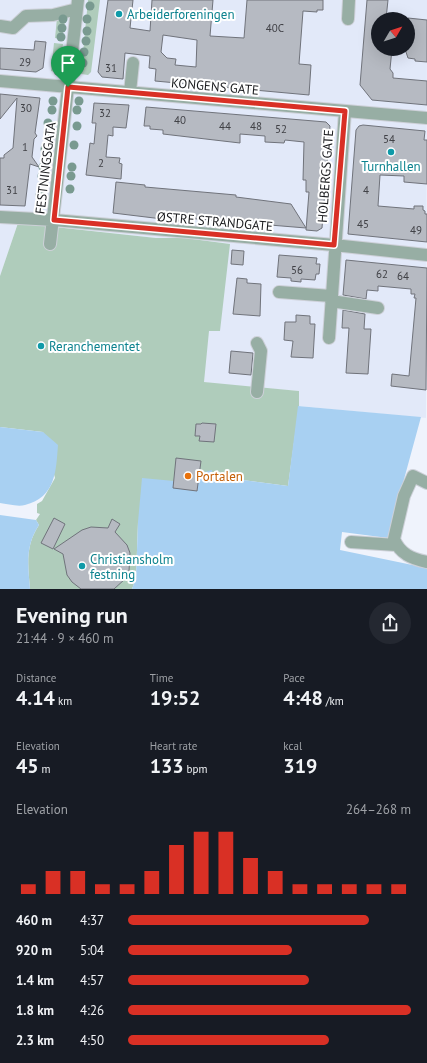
<!DOCTYPE html>
<html lang="en">
<head>
<meta charset="utf-8">
<style>
	:root { --surface:#171b24; --page:#242831; --text:#f1f3f6; --muted:#9ea1a6; --accent:#d93025 }
	body { margin:0; font-family:"PT Sans",sans-serif; background:var(--page); color:var(--text); height:100vh; display:flex; flex-direction:column; font-size:15px; white-space:nowrap }
	* { box-sizing:border-box; margin:0 }
	p { font-size:13px; color:var(--muted) }
	.icon { flex:none; width:22px; height:22px; fill:none; stroke:currentColor; stroke-width:2; stroke-linecap:round; stroke-linejoin:round }
	.map { position:relative; height:589px; overflow:hidden }
	.details { display:flex; flex-direction:column; background:var(--surface); flex:1 }
	.details>* { flex:none }
	.needle { width:26px; rotate:51deg }
	.fabs { position:absolute; left:371px; top:12px; display:grid; gap:8px }
	.fabs a { display:grid; place-items:center; width:44px; height:44px; border-radius:50%; background:var(--surface); box-shadow:0 4px 16px #0002; font-size:20px }
	.pin { position:absolute; display:grid; place-items:center; width:34px; height:34px; color:#fff; margin:-41px -17px; border-radius:50% 50% 50% 0; rotate:-45deg; box-shadow:0 0 4px #0007 }
	.pin .icon { rotate:45deg }
	.round { display:grid; place-items:center; flex:none; width:42px; height:42px; border-radius:21px; background:var(--page) }
	.overview { display:flex; align-items:center; justify-content:space-between; height:68px; padding:0 16px }
	h1 { font-size:22px; font-weight:800; line-height:30px }
	.figures { display:grid; grid-template-columns:repeat(3,1fr); gap:6px; height:68px; padding:4px 16px }
	.figures div { display:grid; align-content:center }
	.figures b { font-size:20px; font-weight:800 }
	.figures small { font-size:11px; font-weight:400 }
	.figures p { font-size:11px }
	.chart { height:112px; padding:8px 16px }
	.chart p { display:flex; justify-content:space-between }
	.chart svg { width:100%; height:72px; margin-top:4px; stroke:var(--accent); stroke-width:6 }
	ul { padding:0 16px; list-style:none; font-size:13px }
	li { display:grid; grid-template-columns:64px 48px 1fr; align-items:center; height:30px }
	li i { height:10px; border-radius:5px; background:var(--accent) }
	.map>svg:first-child { display:block }
	.built { fill:#e2e9f9; fill-rule:evenodd }
	.green { fill:#afccbb }
	.water { fill:#a8d0f2 }
	.building { fill:#b6bac2; stroke:#70737b; fill-rule:evenodd }
	.lines { fill:none; stroke-linecap:round; stroke-linejoin:round }
	.minor-casing { stroke:#cdd0d8; stroke-width:14 }
	.minor { stroke:#97aea4; stroke-width:12 }
	.tree { fill:#799a90 }
	.route-casing { stroke:#fff; stroke-width:8 }
	.route { stroke:#d93025; stroke-width:5 }
	.culture-dot { fill:#0f9aa8; stroke:#fff; stroke-width:1.5 }
	.food-dot { fill:#e8710a; stroke:#fff; stroke-width:1.5 }
	.labels { text-anchor:middle; stroke-width:4; stroke-linejoin:round; paint-order:stroke }
	.number-label { font-size:11px; fill:#404146 }
	.culture-label { font-size:13px; fill:#0d838f; stroke:#fff; text-anchor:start }
	.street-label { font-size:13px; fill:#18191c; stroke:#fff }
	.food-label { font-size:13px; fill:#c56008; stroke:#fff; text-anchor:start }
</style>
</head>
<body>
<div class="map">
<svg width="427" height="589" viewBox="0 0 427 589">
	<rect width="100%" height="100%" fill="#eff3fc"/>
	<path class="built" d="M0,0H427L426,418L299,406V391L214,384L117,365L230,244L185,238H156L18,223L0,276ZM378,19H408V49H378Z"/>
	<path class="green" d="M88,0H100L91,72L88,75L81,74Z
		M66,15L62,39L55,38L57,18Z
		M54,43L63,44L59,73L51,71Z
		M18,223L156,238H185L230,244L220,331H209L204,382L299,391V406L288,486L211,476L138,522L136,578L132,589H30C28,565 25,546 39,525L36,520L40,514L37,513V504L42,501L55,478L43,432L0,427V276Z"/>
	<path class="water" d="M298,406L421,417L388,538L342,532L340,550L427,568V589H132L136,578L138,522L142,478L174,481L212,470V476L288,486Z
		M0,427L43,432L58,445C56,471 56,497 25,505C18,507 7,504 0,503Z
		M0,515L36,520L39,525C25,546 28,565 30,589H0Z"/>
	<path class="building" d="M108,0H133L130,28L150,31L152,0H213L210,36L244,38L247,0H323V10H317V12L303,11L299,64L311,65L309,95L155,81L156,69L149,68L150,56L125,53L123,79L102,77L98,72ZM163,35L197,40L196,67L175,65L176,59L167,58L161,52Z
		M367,0H388L386,19H378V49H392L390,69L393,73V78L427,81V105L372,100L360,85Z
		M408,18L427,20V62L415,61V59L408,58L405,49H408Z
		M35,41L46,42L43,68L36,72L0,69V48L34,50Z
		M0,94L40,98L35,133L37,136L34,139L32,157L39,167L30,164L25,206L0,205V158H4V155L13,148L17,98L0,119Z
		M94,103L129,105L126,128L113,127V136L108,135L106,157L120,158L119,163L122,164L121,179L86,175L90,143L94,144L96,123H92Z
		M146,107L326,122L330,126L322,228L317,231L306,230L309,192H306V180H303L304,142L285,140L284,143L265,142V136L240,134V143L163,134V130L150,129V126H144Z
		M363,125L425,131L424,140H427V184L404,182V176L380,175L378,206L414,209V206H423V210L425,211V214H427V242L348,234L356,130L359,126Z
		M116,182L145,185V187L236,195V197L291,204L306,228L185,218L179,221L113,213Z
		M232,250L244,251L243,265L231,264Z
		M279,255L317,258L316,264H320L319,274H316L315,280L301,279V282L291,281V278L277,277Z
		M346,260L427,268L426,390L391,386L392,374L409,376L416,298H414L415,294H411V289L378,286V291L367,290L366,299L343,295Z
		M237,278L247,279V283L261,284L260,316L233,314Z
		M343,310L365,314L364,329H371L368,374L346,373L349,328H342Z
		M296,315L310,316V324H315L313,358L291,357L293,341L284,340L285,322H296Z
		M231,351L253,353L251,375L229,373Z
		M202,423L216,424L214,442L199,441L200,436H195L196,424H201Z
		M176,458L201,461L197,491L173,488Z
		M54,518L65,524L53,549L41,543Z
		M112,519L120,524L115,532L127,545L130,553L129,571L125,579L114,589H81L72,582L67,575L63,554L54,549L82,530L91,527L108,528Z"/>
	<g class="lines">
		<g class="minor-casing">
			<path id="minor" d="M348,19L349,0
				M0,26L13,28L26,16L53,15L77,9
				M0,81L427,118
				M130,92L133,63
				M0,217L54,220L334,245L427,255
				M50,244L78,0
				M279,292L331,296
				M331,301L378,308
				M329,338L345,111
				M257,392L261,351L257,343
				M427,483L413,476L404,496L394,539C400,554 412,559 427,562
				M351,542L396,545"/>
		</g>
		<use href="#minor" class="minor"/>
	</g>
	<g class="tree">
		<circle cx="90" cy="6" r="4.5"/>
		<circle cx="63" cy="19" r="4.5"/>
		<circle cx="87" cy="19" r="4.5"/>
		<circle cx="62" cy="28" r="4.5"/>
		<circle cx="87" cy="31" r="4.5"/>
		<circle cx="61" cy="37" r="4.5"/>
		<circle cx="86" cy="41" r="4.5"/>
		<circle cx="84" cy="52" r="4.5"/>
		<circle cx="58" cy="57" r="4.5"/>
		<circle cx="83" cy="63" r="4.5"/>
		<circle cx="58" cy="71" r="4.5"/>
		<circle cx="53" cy="101" r="4.5"/>
		<circle cx="79" cy="101" r="4.5"/>
		<circle cx="52" cy="110" r="4.5"/>
		<circle cx="77" cy="110" r="4.5"/>
		<circle cx="48" cy="123" r="4.5"/>
		<circle cx="77" cy="126" r="4.5"/>
		<circle cx="48" cy="133" r="4.5"/>
		<circle cx="74" cy="145" r="4.5"/>
		<circle cx="45" cy="149" r="4.5"/>
		<circle cx="43" cy="167" r="4.5"/>
		<circle cx="72" cy="167" r="4.5"/>
		<circle cx="42" cy="176" r="4.5"/>
		<circle cx="71" cy="176" r="4.5"/>
		<circle cx="70" cy="189" r="4.5"/>
		<circle cx="40" cy="195" r="4.5"/>
	</g>
	<g class="lines">
		<g class="route-casing">
			<path id="route" d="M68,87L345,111L334,245L54,220Z"/>
		</g>
		<use href="#route" class="route"/>
	</g>
	<g class="culture-dot">
		<circle cx="119" cy="14" r="4"/>
		<circle cx="391" cy="152" r="4"/>
		<circle cx="41" cy="346" r="4"/>
		<circle cx="82" cy="566" r="4"/>
	</g>
	<circle class="food-dot" cx="188" cy="476" r="4"/>
	<g class="labels">
		<g class="number-label">
			<text x="275" y="32">40C</text>
			<text x="25" y="66">29</text>
			<text x="111" y="72">31</text>
			<text x="26" y="112">30</text>
			<text x="105" y="117">32</text>
			<text x="180" y="124">40</text>
			<text x="225" y="130">44</text>
			<text x="256" y="130">48</text>
			<text x="281" y="133">52</text>
			<text x="389" y="143">54</text>
			<text x="25" y="151">1</text>
			<text x="101" y="167">2</text>
			<text x="12" y="194">31</text>
			<text x="366" y="194">4</text>
			<text x="363" y="228">45</text>
			<text x="416" y="234">49</text>
			<text x="297" y="274">56</text>
			<text x="382" y="278">62</text>
			<text x="403" y="280">64</text>
		</g>
		<g class="culture-label">
			<text x="127" y="19">Arbeiderforeningen</text>
			<text x="391" y="171" text-anchor="middle">Turnhallen</text>
			<text x="49" y="351">Reranchementet</text>
			<text x="90" y="564">Christiansholm<tspan x="90" dy="15">festning</tspan></text>
		</g>
		<g class="street-label">
			<text transform="translate(215 86) rotate(5)" y="5">KONGENS GATE</text>
			<text transform="translate(45 168) rotate(-83)" y="5">FESTNINGSGATA</text>
			<text transform="translate(325 176) rotate(-86)" y="5">HOLBERGS GATE</text>
			<text transform="translate(215 221) rotate(5)" y="5">ØSTRE STRANDGATE</text>
		</g>
		<g class="food-label">
			<text x="196" y="481">Portalen</text>
		</g>
	</g>
</svg>
<div class="fabs">
<a><svg class="needle" viewBox="-14 -14 28 28"><path d="M0-13l5 13h-10z" fill="#e53935"/><path d="M0 13l5-13h-10z" fill="#9ea1a6"/></svg></a>
</div>
<div class="pin" style="left:68px;top:87px;background:#1e9e55"><svg class="icon" aria-label="arrive" viewBox="0 0 24 24"><path d="M6 21V4h12l-3 4 3 4H6"/></svg></div>
</div>
<section class="details">
<div class="overview"><div><h1>Evening run</h1><p>21:44 · 9 × 460 m</p></div><a class="round"><svg class="icon" aria-label="share" viewBox="0 0 24 24"><path d="M12 15V3M7 8l5-5 5 5M5 13v7h14v-7"/></svg></a></div>
<div class="figures">
<div><p>Distance</p><b>4.14<small> km</small></b></div>
<div><p>Time</p><b>19:52</b></div>
<div><p>Pace</p><b>4:48<small> /km</small></b></div>
</div>
<div class="figures">
<div><p>Elevation</p><b>45<small> m</small></b></div>
<div><p>Heart rate</p><b>133<small> bpm</small></b></div>
<div><p>kcal</p><b>319</b></div>
</div>
<div class="chart"><p><span>Elevation</span>264–268 m</p>
<svg viewBox="0 0 160 44" preserveAspectRatio="none"><path d="M5 44V38M15 44V30M25 44V30M35 44V38M45 44V38M55 44V30M65 44V14M75 44V6M85 44V6M95 44V22M105 44V30M115 44V38M125 44V38M135 44V38M145 44V38M155 44V38"/></svg>
</div>
<ul>
<li><b>460 m</b>4:37<i style="width:85%"></i></li>
<li><b>920 m</b>5:04<i style="width:58%"></i></li>
<li><b>1.4 km</b>4:57<i style="width:64%"></i></li>
<li><b>1.8 km</b>4:26<i style="width:100%"></i></li>
<li><b>2.3 km</b>4:50<i style="width:71%"></i></li>
</ul>
</section>
</body>
</html>
